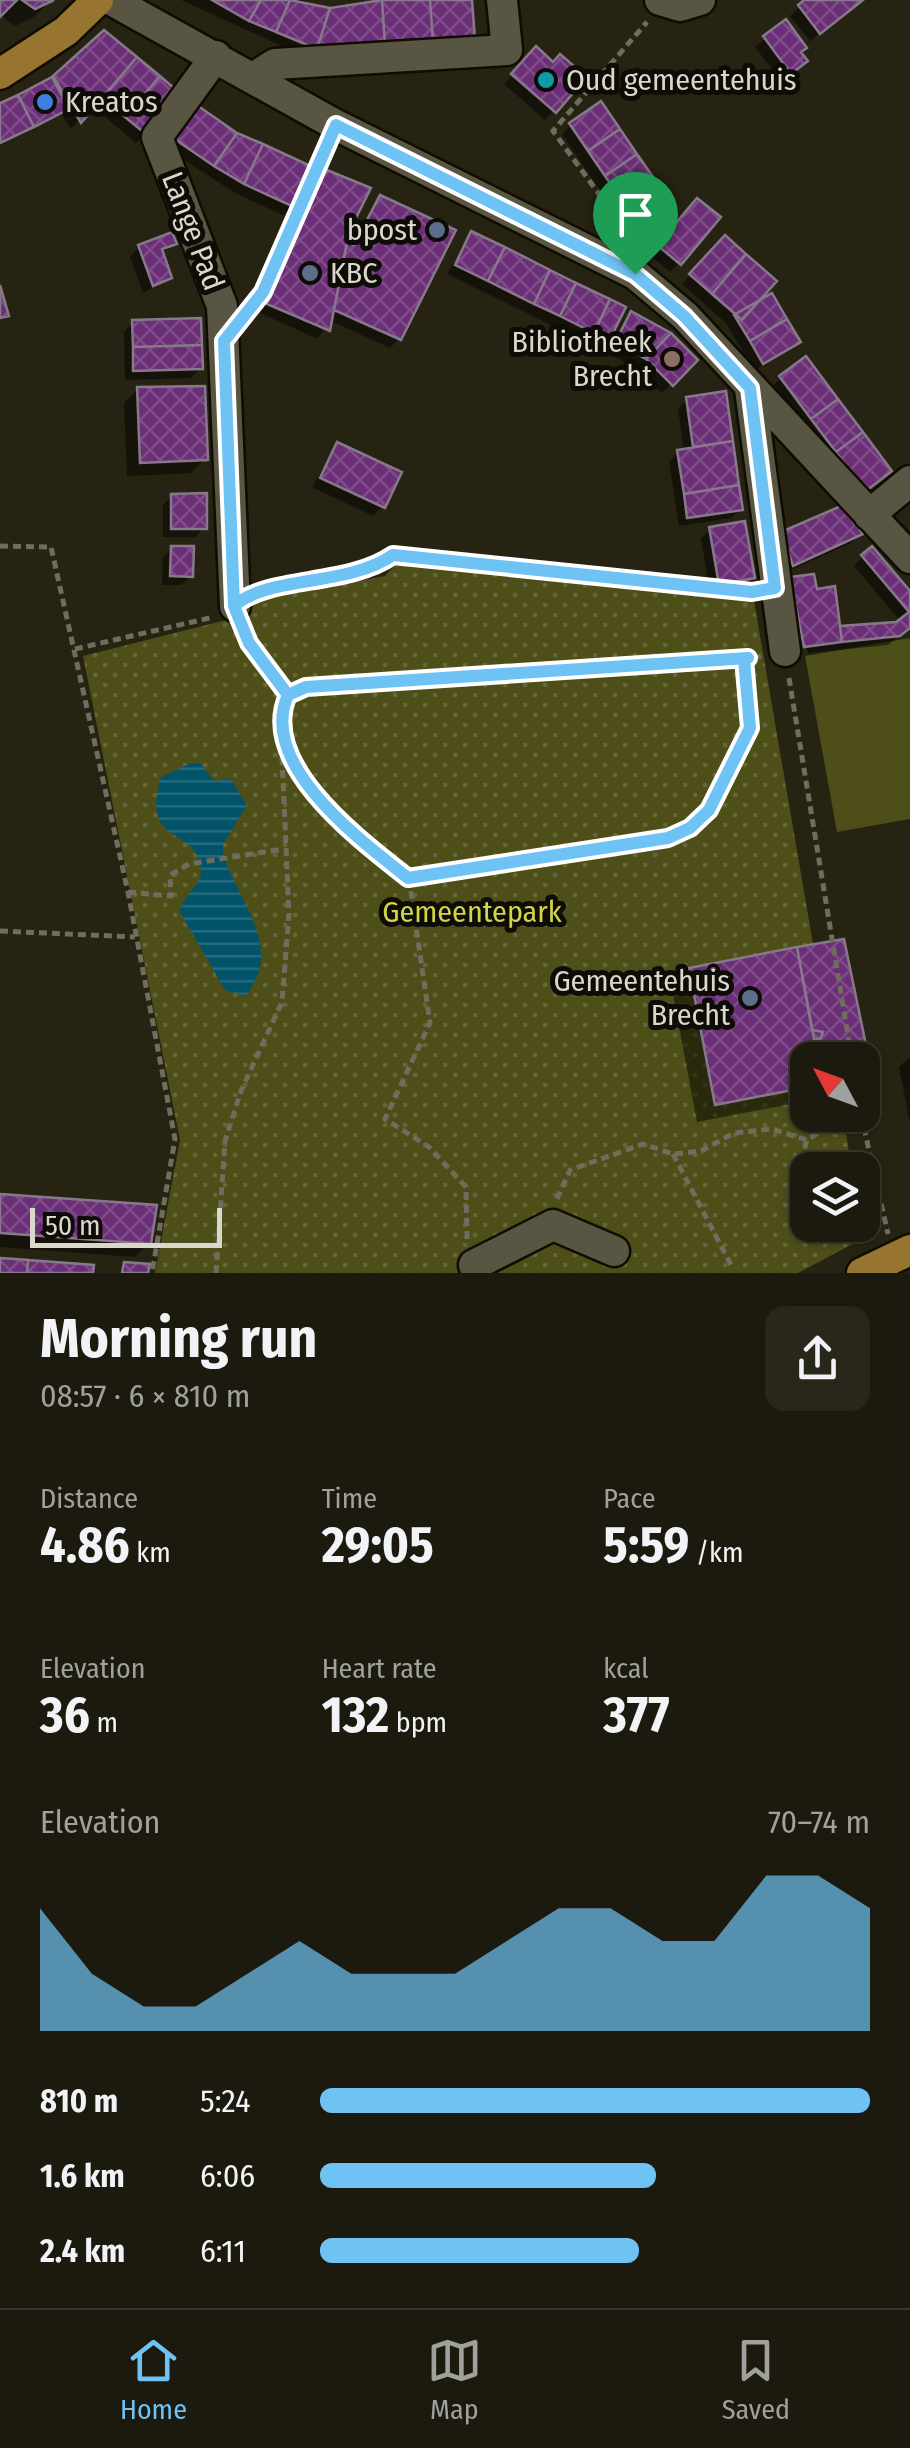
<!DOCTYPE html>
<html lang="en">
<head>
<meta charset="utf-8">
<style>
	:root { --surface:#1c1a0e; --page:#29271c; --text:#f1f3f6; --muted:#a0a19e; --line:#3a382e; --accent:#6fc2f4 }
	body { margin:0; font-family:"Fira Sans Condensed",sans-serif; background:var(--page); color:var(--text); height:100vh; display:flex; flex-direction:column; font-size:38px; white-space:nowrap }
	* { box-sizing:border-box; margin:0 }
	p { font-size:32px; color:var(--muted) }
	.icon { flex:none; width:55px; height:55px; fill:none; stroke:currentColor; stroke-width:2; stroke-linecap:round; stroke-linejoin:round }
	.map { position:relative; height:1273px; overflow:hidden }
	.panel { display:flex; flex-direction:column; background:var(--surface); flex:1 }
	.panel>* { flex:none }
	.needle { width:65px; rotate:311deg }
	.controls { position:absolute; left:790px; top:1042px; display:grid; gap:20px }
	.controls a { display:grid; place-items:center; width:90px; height:90px; border-radius:20px; background:var(--surface); box-shadow:0 2px 8px #0004,0 0 0 2px var(--line); font-size:50px }
	.scale { position:absolute; left:30px; bottom:25px; width:192px; box-sizing:border-box; padding-left:10px; border:5px solid #dad8cd; border-top:0; font-size:28px; line-height:35px; white-space:nowrap; color:#dad8cd; -webkit-text-stroke:8px #0e0c06; paint-order:stroke }
	.pin { position:absolute; display:grid; place-items:center; width:85px; height:85px; color:#fff; margin:-102px -42px; border-radius:50% 50% 50% 0; rotate:-45deg; box-shadow:0 0 10px #0007 }
	.pin .icon { rotate:45deg }
	.round { display:grid; place-items:center; flex:none; width:105px; height:105px; border-radius:20px; background:var(--page) }
	.headline { display:flex; align-items:center; justify-content:space-between; height:170px; padding:0 40px }
	h1 { font-size:55px; font-weight:700; line-height:75px }
	.figures { display:grid; grid-template-columns:repeat(3,1fr); gap:15px; height:170px; padding:10px 40px }
	.figures div { display:grid; align-content:center }
	.figures b { font-size:50px; font-weight:700 }
	.figures small { font-size:28px; font-weight:400 }
	.figures p { font-size:28px }
	.chart { height:280px; padding:20px 40px }
	.chart p { display:flex; justify-content:space-between }
	.chart svg { width:100%; height:180px; margin-top:10px; fill:var(--accent); opacity:.7 }
	ul { padding:0 40px; list-style:none; font-size:32px }
	li { display:grid; grid-template-columns:160px 120px 1fr; align-items:center; height:75px }
	li i { height:25px; border-radius:12px; background:var(--accent) }
	.dock { display:flex; justify-content:space-around; align-items:center; height:140px; border-top:2px solid var(--line); background:var(--surface); font-size:28px; color:var(--muted) }
	.dock a { display:grid; justify-items:center; gap:5px }
	.dock .current { color:var(--accent) }
	.map>svg:first-child { display:block }
	.green { fill:#4d4e18 }
	.park { fill:url(#park-dots) }
	.water { fill:url(#water-rules) }
	.shadow { fill:#0007 }
	.building { fill:url(#building-cross-hatch); stroke:#87798a; stroke-width:2.5 }
	.lines { fill:none; stroke-linecap:round; stroke-linejoin:round }
	.minor-casing { stroke:#0f0c01; stroke-width:35 }
	.major-casing { stroke:#0f0c01; stroke-width:35 }
	.path { stroke:#706d5f; stroke-width:5; stroke-dasharray:8 5; stroke-linecap:butt }
	.minor { stroke:#585542; stroke-width:30 }
	.major { stroke:#97742f; stroke-width:30 }
	.route-casing { stroke:#fff; stroke-width:20 }
	.route { stroke:#6fc2f4; stroke-width:12 }
	.culture-dot { fill:#0f9aa8; stroke:#0e0c06; stroke-width:4 }
	.shop-dot { fill:#3f7fe0; stroke:#0e0c06; stroke-width:4 }
	.service-dot { fill:#5c6f8a; stroke:#0e0c06; stroke-width:4 }
	.education-dot { fill:#8d6e63; stroke:#0e0c06; stroke-width:4 }
	.labels { text-anchor:middle; stroke-width:10; stroke-linejoin:round; paint-order:stroke }
	.poi-label { font-size:30px; fill:#dad8cd; stroke:#0e0c06; text-anchor:start }
	.street-label { font-size:30px; fill:#dad8cd; stroke:#0e0c06 }
	.park-label { font-size:30px; fill:#d2d547; stroke:#0e0c06 }
</style>
</head>
<body>
<div class="map">
<svg width="910" height="1273" viewBox="0 0 910 1273">
	<defs>
		<pattern id="park-dots" width="8" height="8" patternUnits="userSpaceOnUse" patternTransform="scale(2.5)"><rect width="8" height="8" fill="#4d4e18"/><path d="M2 2h.1M6 6h.1" fill="none" stroke="#666738" stroke-width="1.8" stroke-linecap="round"/></pattern>
		<pattern id="water-rules" width="6" height="5" patternUnits="userSpaceOnUse" patternTransform="scale(2.5)"><rect width="6" height="5" fill="#005369"/><path d="M0 2.5h6" fill="none" stroke="#256b7d"/></pattern>
		<pattern id="building-cross-hatch" width="8" height="8" patternUnits="userSpaceOnUse" patternTransform="scale(2.5)"><rect width="8" height="8" fill="#6a2f77"/><path d="M0 0l8 8M0 8l8-8" fill="none" stroke="#7f4c89"/></pattern>
	</defs>
	<rect width="100%" height="100%" fill="#262312"/>
	<path class="green" d="M910,638V819L837,832L805,656Z"/>
	<path class="park" d="M399,561L753,595L833,1060H808V1115H843L852,1170H808V1225H862L864,1238L798,1273H155L180,1140L83,656L234,618L251,600L385,576Z"/>
	<path class="water" d="M191,763L201,764L214,781L230,778L247,805L223,844V853C237,901 286,948 245,996L225,990L180,912C182,895 202,886 201,870C197,824 140,849 161,777Z"/>
	<path class="shadow" d="M0,0H51L34,17L15,26L0,15Z
		M181,0H301L329,10L470,0L306,57Z
		M808,0H860L810,41L790,16Z
		M785,23L796,70L781,81L755,47Z
		M104,33L145,134L136,143L92,106L71,129L61,113L0,143V105L55,78Z
		M527,59L565,75L576,86L545,120L504,84Z
		M182,113L292,206L283,215L235,193L160,144Z
		M571,125L664,198L625,227L562,134Z
		M323,171L344,244L351,247L381,198L399,339L390,348L329,320L318,339L260,313L314,181Z
		M689,210L679,263L670,272L650,255Z
		M472,234L607,339L598,348L447,274Z
		M174,243L161,254L170,277L143,293L130,257L139,247Z
		M716,247L750,306L798,342L754,371L726,323L682,284Z
		M632,314L695,360L662,393L636,368L607,353Z
		M133,322L200,368L191,378L125,380L124,332Z
		M781,378L889,471L856,499L772,387Z
		M138,389L205,459L191,473L127,476L124,403Z
		M723,394L741,509L731,518L679,526L669,461L684,451L678,409L687,400Z
		M337,445L382,507L373,516L312,487Z
		M172,496L204,528L195,537H163V505Z
		M710,529L752,577L743,587L710,592L701,539Z
		M860,534L851,543L784,573L773,543Z
		M172,548L191,576L181,585H162L163,558Z
		M863,557L910,595V626L888,645L808,653L794,584H789L803,654L795,655L782,588L791,579L815,592L838,629L901,622L854,566Z
		M842,942L869,1073L862,1077V1060H808V1095L801,1102L697,1122L672,989L690,970Z
		M908,1058H910V1123L899,1067Z
		M0,1196L149,1243L135,1257L0,1247Z"/>
	<path class="building" d="M0,0H17L0,17Z
		M22,0H54L35,9Z
		M212,0H261L249,21Z
		M261,0H290L276,32L249,21Z
		M290,0L330,8L317,49L276,32Z
		M382,0H430L433,41L385,45Z
		M382,0L385,45L317,49L330,8Z
		M430,0H472L475,39L433,41Z
		M804,0H863L820,34L798,5Z
		M786,19L807,48L801,52L808,61L791,74L763,36Z
		M104,30L137,57L81,123L53,76Z
		M536,46L553,62L560,54L575,67L569,75L580,85L556,113L511,74Z
		M137,57L160,76L125,117L102,98Z
		M160,76L182,95L147,135L125,117Z
		M52,77L69,109L34,127L18,95Z
		M18,95L34,127L0,143V103Z
		M191,101L237,133L214,166L167,134Z
		M601,101L620,129L588,151L569,123Z
		M620,129L637,154L605,176L588,151Z
		M237,133L263,144L244,184L214,166Z
		M263,144L313,167L294,207L244,184Z
		M637,154L653,177L621,199L605,176Z
		M322,168L371,188L349,232L330,331L267,304Z
		M653,177L667,198L635,220L621,199Z
		M380,195L456,230L401,340L334,310L347,242L354,245Z
		M697,198L721,217L681,265L657,245Z
		M471,231L505,247L488,281L455,265Z
		M172,232L177,244L162,249L172,278L153,286L138,245Z
		M725,235L746,254L712,294L689,274Z
		M505,247L550,270L534,304L488,281Z
		M746,254L777,281L742,320L712,294Z
		M550,270L576,283L560,316L534,304Z
		M576,283L610,299L594,333L560,316Z
		M0,285L9,316L0,318Z
		M772,293L787,319L750,341L734,315Z
		M610,299L626,307L609,341L594,333Z
		M631,311L671,333L646,359L615,343Z
		M201,318L202,345L133,347L132,320Z
		M787,319L801,342L763,364L750,341Z
		M671,333L698,360L673,386L646,359Z
		M202,345L203,369L133,371V347Z
		M806,356L838,399L811,419L779,376Z
		M205,386L208,460L140,463L137,387Z
		M726,391L733,441L693,447L686,397Z
		M838,399L863,432L836,452L811,419Z
		M863,432L892,471L866,491L836,452Z
		M733,441L739,485L684,494L677,450Z
		M337,442L402,472L385,508L320,478Z
		M739,485L743,510L687,518L684,494Z
		M207,493V529H171V494Z
		M841,506L863,534L793,566L781,532Z
		M745,521L755,578L719,585L709,527Z
		M171,546H194L193,577L170,576Z
		M872,546L910,591V628L900,636L842,642L840,626L896,622L909,612L861,555Z
		M814,574L817,589L835,586L842,642L804,647L790,577Z
		M844,939L872,1074L862,1076V1060H818L797,947Z
		M797,947L812,1030L823,1032L820,1039H814L818,1060H808V1087L715,1105L689,968Z
		M0,1194L157,1205L151,1244L0,1233Z
		M0,1258L28,1260L27,1273H0Z
		M28,1260L94,1265L93,1273H27Z
		M124,1262L150,1264L148,1273H122Z"/>
	<g class="lines">
		<g class="minor-casing">
			<path id="minor" d="M111,0L336,125L635,274L685,316L910,558
				M660,0L680,6L700,0
				M216,56L157,137L222,306L235,606
				M253,78L275,64L507,50L502,0
				M750,389L785,651
				M869,515L910,481
				M474,1265L553,1225L614,1251"/>
		</g>
		<g class="major-casing">
			<path id="major" d="M0,74L66,31L98,0
				M862,1273L910,1250"/>
		</g>
		<path class="path" d="M628,241L626,231L553,131L647,22
			M251,307L263,292L325,151
			M0,546L51,547L128,892L175,1139L152,1273
			M262,592L369,571L393,555L752,592
			M245,632L288,695
			M75,649L214,617
			M789,678L852,1060
			M285,754L351,833L409,878
			M128,892L171,896L170,875L189,864L283,849
			M0,931L135,937
			M861,1115L888,1234
			M673,1154L731,1265
			M801,1161L807,1140L835,1123L840,1115
			M557,1199L570,1170L643,1144L673,1154L701,1151L734,1133L772,1129L807,1140
			M467,1239L466,1187L429,1147L385,1119L430,1023L409,878L668,838C708,819 742,774 750,729C754,708 746,680 744,659L761,656
			M216,1273L225,1141L241,1091L282,1002L289,914L280,713L288,695L306,687L745,658"/>
		<use href="#minor" class="minor"/>
		<use href="#major" class="major"/>
	</g>
	<g class="lines">
		<g class="route-casing">
			<path id="route" d="M635,274L336,125L263,292L224,341L234,606L249,643L288,695C257,764 360,840 408,878L668,838L690,828L709,810L750,728L744,659L748,658L306,687L288,695L249,643L234,606C269,575 347,587 393,555L752,592L775,588L750,388L684,316L635,274"/>
		</g>
		<use href="#route" class="route"/>
	</g>
	<circle class="culture-dot" cx="546" cy="80" r="10"/>
	<circle class="shop-dot" cx="45" cy="102" r="10"/>
	<g class="service-dot">
		<circle cx="437" cy="230" r="10"/>
		<circle cx="310" cy="273" r="10"/>
		<circle cx="750" cy="998" r="10"/>
	</g>
	<circle class="education-dot" cx="672" cy="359" r="10"/>
	<g class="labels">
		<g class="poi-label">
			<text x="566" y="90">Oud gemeentehuis</text>
			<text x="65" y="112">Kreatos</text>
			<text x="417" y="240" text-anchor="end">bpost</text>
			<text x="330" y="283">KBC</text>
			<text x="652" y="352" text-anchor="end">Bibliotheek<tspan x="652" dy="34">Brecht</tspan></text>
			<text x="730" y="991" text-anchor="end">Gemeentehuis<tspan x="730" dy="34">Brecht</tspan></text>
		</g>
		<g class="street-label">
			<text transform="translate(193 231) rotate(69)" y="10">Lange Pad</text>
		</g>
		<g class="park-label">
			<text x="472" y="922">Gemeentepark</text>
		</g>
	</g>
</svg>
<div class="controls">
<a><svg class="needle" viewBox="-14 -14 28 28"><path d="M0-13l5 13h-10z" fill="#e53935"/><path d="M0 13l5-13h-10z" fill="#a0a19e"/></svg></a>
<a><svg class="icon" aria-label="layers" viewBox="0 0 24 24"><path d="M12 4l9 5-9 5-9-5zM3 14l9 5 9-5"/></svg></a>
</div>
<div class="scale">50 m</div>
<div class="pin" style="left:635px;top:274px;background:#1e9e55"><svg class="icon" aria-label="arrive" viewBox="0 0 24 24"><path d="M6 21V4h12l-3 4 3 4H6"/></svg></div>
</div>
<section class="panel">
<div class="headline"><div><h1>Morning run</h1><p>08:57 · 6 × 810 m</p></div><a class="round"><svg class="icon" aria-label="share" viewBox="0 0 24 24"><path d="M12 15V3M7 8l5-5 5 5M5 13v7h14v-7"/></svg></a></div>
<div class="figures">
<div><p>Distance</p><b>4.86<small> km</small></b></div>
<div><p>Time</p><b>29:05</b></div>
<div><p>Pace</p><b>5:59<small> /km</small></b></div>
</div>
<div class="figures">
<div><p>Elevation</p><b>36<small> m</small></b></div>
<div><p>Heart rate</p><b>132<small> bpm</small></b></div>
<div><p>kcal</p><b>377</b></div>
</div>
<div class="chart"><p><span>Elevation</span>70–74 m</p>
<svg viewBox="0 0 160 44" preserveAspectRatio="none"><path d="M0 44V14L10 30L20 38L30 38L40 30L50 22L60 30L70 30L80 30L90 22L100 14L110 14L120 22L130 22L140 6L150 6L160 14V44z"/></svg>
</div>
<ul>
<li><b>810 m</b>5:24<i style="width:100%"></i></li>
<li><b>1.6 km</b>6:06<i style="width:61%"></i></li>
<li><b>2.4 km</b>6:11<i style="width:58%"></i></li>
</ul>
</section>
<nav class="dock">
<a class="current"><svg class="icon" aria-label="home" viewBox="0 0 24 24"><path d="M3 11l9-7 9 7M6 9v11h12V9"/></svg>Home</a>
<a><svg class="icon" aria-label="map" viewBox="0 0 24 24"><path d="M3 6l6-2 6 2 6-2v14l-6 2-6-2-6 2zM9 4v14M15 6v14"/></svg>Map</a>
<a><svg class="icon" aria-label="saved" viewBox="0 0 24 24"><path d="M7 4h10v16l-5-4-5 4z"/></svg>Saved</a>
</nav>
</body>
</html>
